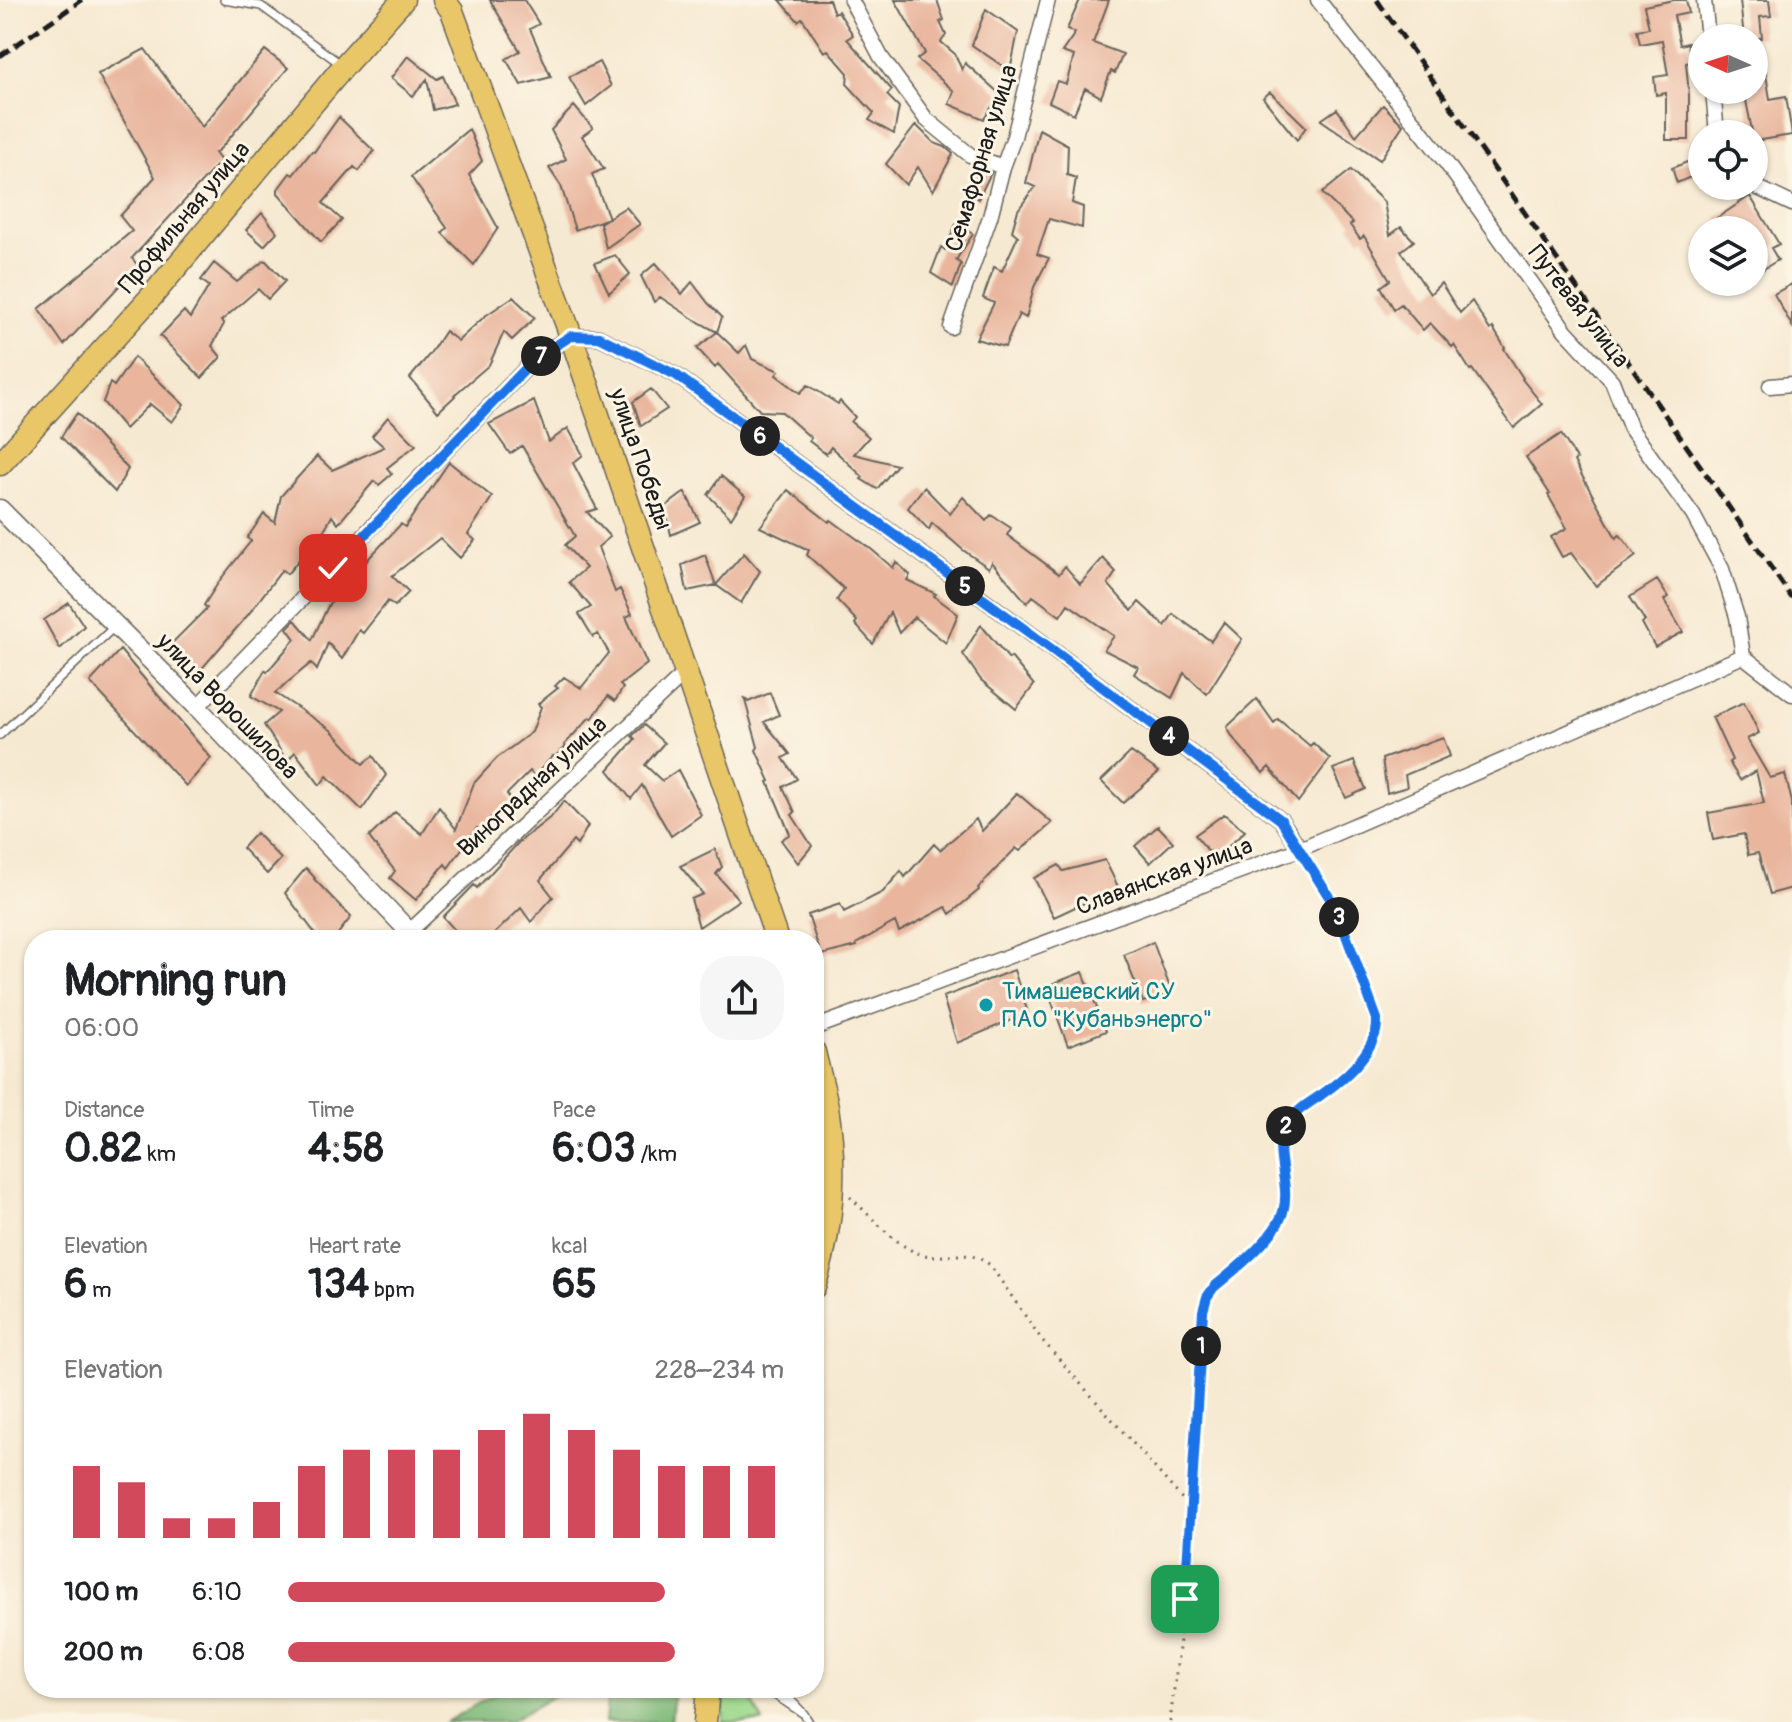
<!DOCTYPE html>
<html lang="en">
<head>
<meta charset="utf-8">
<style>
	:root { --surface:#fff; --page:#f6f6f6; --text:#202124; --muted:#757577; --accent:#d1495b }
	body { margin:0; font-family:Pangolin,sans-serif; background:var(--page); color:var(--text); height:100vh; display:flex; flex-direction:column; font-size:30px; white-space:nowrap }
	* { box-sizing:border-box; margin:0 }
	p { font-size:26px; color:var(--muted) }
	.icon { flex:none; width:44px; height:44px; fill:none; stroke:currentColor; stroke-width:2; stroke-linecap:round; stroke-linejoin:round }
	.map { position:relative; flex:1; overflow:hidden }
	.sheet { position:absolute; left:24px; top:930px; width:800px; height:768px; display:flex; flex-direction:column; background:var(--surface); border-radius:32px; box-shadow:0 2px 6px #0004 }
	.sheet>* { flex:none }
	.needle { width:52px; rotate:273deg }
	.controls { position:absolute; left:1688px; top:24px; display:grid; gap:16px }
	.controls a { display:grid; place-items:center; width:80px; height:80px; border-radius:50%; background:var(--surface); box-shadow:0 2px 6px #0004; font-size:40px }
	.pin { position:absolute; display:grid; place-items:center; width:68px; height:68px; color:#fff; margin:-34px; border-radius:16px; box-shadow:0 4px 12px #0006 }
	.km { position:absolute; width:40px; height:40px; margin:-20px; border-radius:50%; background:#222; color:#fff; font-size:22px; line-height:40px; text-align:center }
	.round { display:grid; place-items:center; flex:none; width:84px; height:84px; border-radius:32px; background:var(--page) }
	.summary { display:flex; align-items:center; justify-content:space-between; height:136px; padding:0 40px }
	h1 { font-size:44px; font-weight:700; line-height:60px }
	.stats { display:grid; grid-template-columns:repeat(3,1fr); gap:12px; height:136px; padding:8px 40px }
	.stats div { display:grid; align-content:center }
	.stats b { font-size:40px; font-weight:700 }
	.stats small { font-size:22px; font-weight:400 }
	.stats p { font-size:22px }
	.chart { height:224px; padding:16px 40px }
	.chart p { display:flex; justify-content:space-between }
	.chart svg { width:100%; height:144px; margin-top:8px; stroke:var(--accent); stroke-width:6 }
	ul { padding:0 40px; list-style:none; font-size:26px }
	li { display:grid; grid-template-columns:128px 96px 1fr; align-items:center; height:60px }
	li i { height:20px; border-radius:10px; background:var(--accent) }
	.map>svg:first-child { display:block }
	.green { fill:#9ed98d; stroke:#5d7a54; stroke-width:2 }
	.forest { fill:#7eb978; stroke:#4d6a4a; stroke-width:2 }
	.building { fill:#e9b59d }
	.lines { fill:none; stroke-linecap:round; stroke-linejoin:round }
	.service-casing { stroke:#68645b; stroke-width:10 }
	.minor-casing { stroke:#68645b; stroke-width:17 }
	.tertiary-casing { stroke:#68645b; stroke-width:21 }
	.primary-casing { stroke:#68645b; stroke-width:25 }
	.path { stroke:#68645b; stroke-width:3; stroke-dasharray:2 6; stroke-linecap:butt }
	.service { stroke:#fff; stroke-width:7 }
	.minor { stroke:#fff; stroke-width:14 }
	.tertiary { stroke:#fff; stroke-width:18 }
	.primary { stroke:#e9c769; stroke-width:22 }
	.rail { stroke:#1c1c1c; stroke-width:5; stroke-dasharray:12 6; stroke-linecap:butt }
	.route-casing { stroke:#fff; stroke-width:16 }
	.route { stroke:#1a73e8; stroke-width:10 }
	.culture-dot { fill:#0f9aa8; stroke:#fcf5e5; stroke-width:3 }
	.labels { text-anchor:middle; stroke-width:6; stroke-linejoin:round; paint-order:stroke }
	.street-label { font-size:24px; fill:#1c1c1c; stroke:#fcf5e5 }
	.culture-label { font-size:24px; fill:#0d838f; stroke:#fcf5e5; text-anchor:start }
</style>
</head>
<body>
<div class="map">
<svg width="1792" height="1722" viewBox="0 0 1792 1722">
	<rect width="100%" height="100%" fill="#fcf5e5"/>
	<filter id="ink" filterUnits="userSpaceOnUse"><feTurbulence type="fractalNoise" baseFrequency=".0125" numOctaves="2"/><feDisplacementMap in="SourceGraphic" scale="16" xChannelSelector="R" yChannelSelector="G"/><feConvolveMatrix kernelMatrix="1 2 1 2 8 2 1 2 1" color-interpolation-filters="sRGB"/></filter>
	<filter id="wash" filterUnits="userSpaceOnUse"><feTurbulence type="fractalNoise" baseFrequency=".006" numOctaves="4" result="noise"/><feDisplacementMap in="SourceGraphic" scale="32" xChannelSelector="R" yChannelSelector="G"/><feGaussianBlur stdDeviation="1.8" result="paint"/><feColorMatrix in="noise" values="0 0 0 0 0 0 0 0 0 0 0 0 0 0 0 0 0 1.4 0 .05"/><feComposite in="paint" operator="in"/></filter>
	<g filter="url(#wash)">
		<rect width="100%" height="100%" fill="#f6e9d1"/>
		<path class="green" d="M728,1688H745L763,1722H723L724,1692Z"/>
		<path class="forest" d="M505,1688H567L509,1722H446Z
			M608,1688H674L671,1722H605Z"/>
		<g id="blocks">
			<path class="building" d="M490,0H524L539,24L530,29L551,77L521,85L506,59L520,51Z
				M780,0H829L834,13L838,11L853,35L847,39L892,90L887,95L899,107L894,134L869,120L874,113L847,84L848,73L828,50L824,52L802,18L798,21Z
				M895,0H937L944,20L940,22L946,35L941,42L955,54L962,70L965,63L1000,94L984,119L949,104L954,91L917,59L925,53Z
				M1080,0H1109L1093,43L1123,54L1115,73L1111,71L1101,97L1085,88L1074,114L1049,102L1057,81L1066,84L1074,56L1062,52L1075,33L1067,29Z
				M1674,0H1686L1689,13L1674,16L1680,45L1688,43L1691,62L1686,63L1689,95V140H1666V93L1656,95L1654,77L1668,75L1662,40L1640,44L1637,30L1649,28L1644,6Z
				M1740,0H1769L1771,16L1760,17L1762,38H1744Z
				M986,9L1018,32L1010,71L972,45Z
				M145,49L202,127L265,50L288,68L222,147L215,153L221,161L132,258L138,266L64,345L39,309L132,231L120,216L155,177L98,74Z
				M1762,49L1770,99L1786,96L1792,135L1754,141L1744,90H1754V50Z
				M408,56L437,79L443,76L455,104L433,110L427,79L413,96L391,78Z
				M599,62L611,86L586,106L569,77Z
				M1270,92L1306,127L1297,140L1263,98Z
				M1383,105L1403,125L1380,160L1321,120L1337,109L1356,136Z
				M574,106L593,128L582,136L604,169L592,174L609,218L575,230L561,186L549,168L566,159L551,130Z
				M339,117L374,151L359,171L354,167L323,203L342,220L321,242L278,193V189L290,173L293,175L312,151L314,152Z
				M916,125L934,143L945,147L953,154L933,191L918,167L906,185L886,164Z
				M469,129L482,161L469,175L498,228L474,265L442,233L447,228L411,177Z
				M1039,129L1068,145L1067,175L1076,178L1072,203L1083,207L1082,228L1049,219L1037,254L1049,258L1034,287L1026,318L1019,314L1005,347L976,339L994,303L983,298L994,267L1002,271L1018,236L1012,231L1018,210L1035,187L1026,183Z
				M1697,158L1702,172L1677,183L1672,168Z
				M983,170L991,173L978,199L964,189Z
				M1351,170L1384,202L1390,235L1401,227L1414,241L1401,251L1430,294L1441,283L1460,313L1472,301L1490,330L1493,328L1505,348L1504,349L1523,378L1522,379L1542,404L1514,428L1472,369L1470,370L1454,345L1452,347L1430,323L1423,330L1401,304L1394,309L1381,287L1390,280L1364,236L1360,239L1350,225L1353,223L1322,193Z
				M1750,196L1779,244L1771,248L1778,260L1754,275V230H1725L1717,218Z
				M626,207L640,224L606,248L600,223Z
				M262,213L277,232L264,246L246,230Z
				M956,224L973,234L956,260L961,264L953,287L931,273L941,247L945,250Z
				M615,255L630,274L609,293L595,263Z
				M265,260L285,281L268,299L258,289L221,321L224,324L212,346L221,357L202,378L160,336L184,311L190,318L209,286L201,280L214,263L237,282Z
				M656,263L682,294L692,282L708,303L722,317L717,332L695,320L660,297L654,302L641,276Z
				M1792,284V326L1774,294Z
				M513,297L535,318L512,340L504,332L489,365L454,395L455,396L438,412L410,378L429,355L445,331L458,341L485,316Z
				M717,332L739,353L746,345L752,359L779,371L776,375L800,393L808,385L838,404L840,401L855,417L851,422L869,437L854,454L897,465L877,489L861,479L863,477L831,447L826,454L809,441L811,438L782,412L760,411L718,364L715,368L697,348Z
				M134,357L184,405L172,422L150,404L125,429L103,402L110,383L114,386Z
				M651,389L667,409L641,426L633,402Z
				M534,401L549,442L568,428L583,455L573,463L597,509L587,512L610,537L598,547L615,592L620,589L632,614L626,617L647,664L620,685L623,688L615,701L608,696L592,719L590,717L564,745L566,747L554,757L553,756L534,776L530,771L507,794L512,801L488,820L490,822L481,832L477,828L448,868L445,864L416,900L390,878L395,871L369,837L395,812L422,834L439,807L456,829L474,783L497,758L532,732L541,707L538,704L558,688L555,686L564,677L581,688L609,653L598,634L593,637L579,614L591,607L569,582L586,568L565,545L575,536L522,446L510,454L489,424Z
				M77,413L128,469L115,492L61,437Z
				M388,417L416,445L387,468L392,474L379,485L374,481L338,524L332,516L316,544L314,542L287,574L282,570L247,616L193,679L169,646L207,608L204,605L220,580L251,541L247,538L264,514L275,523L281,496L317,456L332,470L384,447L372,436Z
				M1561,434L1577,459L1574,461L1616,538L1620,535L1636,556L1596,586L1571,553L1562,557L1551,537L1567,528L1548,495L1550,494L1526,457Z
				M449,462L492,497L468,534L475,540L460,558L440,538L392,576L409,592L395,606L388,601L363,633L359,630L342,659L328,643L317,670L311,663L275,693L331,730L363,764L373,756L386,775L362,810L327,776L320,785L295,752L287,761L264,725L279,712L251,696L265,670L267,672L295,639L287,628L295,620L312,640L329,604L347,586L351,589L368,559L401,524L405,527Z
				M721,476L745,496L731,518L708,495Z
				M924,487L950,514L963,497L986,521L991,515L1011,528L1007,535L1059,574L1065,566L1080,584L1103,558L1116,572L1108,584L1132,611L1139,602L1165,626L1173,614L1211,641L1224,622L1242,639L1207,694L1184,673L1172,698L1134,674L1138,667L1104,650L1114,636L1068,604L1060,616L1033,596L1027,603L992,562L989,568L963,550L932,523L929,530L908,508Z
				M788,490L829,522L831,520L871,549L893,568L896,562L910,575L907,580L936,594L934,596L958,614L946,643L914,617L899,633L890,612L873,644L855,624L857,621L837,600L844,589L807,555L809,550L760,527Z
				M685,492L700,522L671,535L665,507Z
				M744,553L760,571L741,603L716,585Z
				M705,555L716,585L687,591L682,565Z
				M1657,580L1668,597L1664,600L1683,632L1655,647L1642,623L1645,621L1630,597Z
				M69,603L84,626L60,649L44,620Z
				M981,625L1009,659L1011,657L1034,685L1016,709L981,680L963,654Z
				M120,650L211,758L186,786L90,682Z
				M770,693L779,715L764,722L790,754L783,758L797,779L783,787L795,812L792,815L812,846L798,863L781,840L790,834L768,782L770,781L756,750L758,747L744,697L748,702Z
				M1257,699L1274,723L1278,719L1310,746L1313,743L1330,759L1298,802L1269,767L1263,773L1233,738L1227,727Z
				M1744,702L1759,733L1747,739L1770,778L1785,774L1792,802V888L1770,894L1758,853L1748,855L1744,834L1713,840L1708,813L1764,803L1756,771L1740,780L1729,762L1732,760L1712,717Z
				M644,725L664,743L645,765L662,781L678,770L701,815L671,836L642,785L631,799L608,770L635,739L632,736Z
				M1443,737L1450,756L1405,775L1407,787L1387,793L1382,759Z
				M1131,752L1159,772L1123,803L1101,781Z
				M1354,761L1366,789L1346,798L1333,769Z
				M1017,793L1052,823L1020,851L1016,848L978,888L979,890L950,914L946,907L899,932L895,922L856,944L857,946L821,955L808,915L840,904L844,912L883,892L901,871L905,877L934,844L940,850L976,819L982,831Z
				M564,801L588,826L577,845L573,841L540,880L553,897L531,922L521,908L488,940H464L443,917L474,885L477,888L519,842L552,816Z
				M1224,814L1245,831L1215,859L1195,835Z
				M1158,826L1173,842L1150,863L1135,846Z
				M256,833L281,859L267,874L242,848Z
				M715,849L722,867L716,874L739,900L699,927L691,899L703,894L680,866Z
				M1105,860L1121,893L1086,902L1054,917L1034,878L1059,865L1063,871Z
				M306,868L315,878L314,879L351,917L333,940H320L285,893Z
				M1153,942L1172,993L1143,1002L1124,955Z
				M1014,970L1028,1013L957,1043L943,997Z
				M1083,972L1106,1031L1068,1046L1046,986Z"/>
		</g>
	</g>
	<g filter="url(#ink)">
		<use href="#blocks" fill-opacity="0" stroke="#68645b" stroke-width="2"/>
		<g class="lines">
			<g class="service-casing">
				<path id="service" d="M224,0L261,6L342,65
					M0,735L114,627
					M764,1688L804,1714
					M779,1688L804,1714L809,1722"/>
			</g>
			<g class="minor-casing">
				<path id="minor" d="M851,0L881,57L926,119L970,155L1003,167
					M1318,0L1447,164L1565,330L1612,381L1631,429L1693,515L1722,569L1737,617L1743,656L1792,694
					M1704,0L1708,38
					M1713,90L1717,134
					M1754,186L1792,204
					M951,327L990,217L1003,167L1014,137L1048,0
					M1770,386L1792,384
					M197,707L536,358L571,336L599,337L676,375L1042,642L1281,820L1300,849
					M410,931L685,673
					M814,1028L1300,849L1743,656"/>
			</g>
			<g class="tertiary-casing">
				<path id="tertiary" d="M0,509L197,707L417,940"/>
			</g>
			<g class="primary-casing">
				<path id="primary" d="M444,0L452,11L571,336L777,940
					M0,464L152,296L344,66L403,0
					M814,1052C818,1070 824,1089 827,1107C837,1170 833,1226 814,1287
					M705,1722L708,1688"/>
			</g>
			<path class="path" d="M850,1197C868,1213 896,1246 918,1253C945,1263 964,1245 990,1265L1042,1340L1191,1509
				M1170,1722L1185,1599L1203,1311L1207,1297L1214,1287C1235,1270 1276,1237 1283,1212C1292,1181 1269,1150 1288,1122C1297,1110 1309,1103 1321,1095C1341,1080 1365,1061 1374,1037C1377,1032 1377,1025 1377,1019L1336,908L1308,862"/>
			<use href="#service" class="service"/>
			<use href="#minor" class="minor"/>
			<use href="#tertiary" class="tertiary"/>
			<use href="#primary" class="primary"/>
			<path class="rail" d="M1377,0L1792,598
				M0,56L82,0"/>
		</g>
	</g>
	<g class="lines" filter="url(#ink)">
		<g class="route-casing">
			<path id="route" d="M333,568L536,358L571,336L599,337L676,375L1042,642L1281,820L1336,908L1377,1019C1377,1025 1377,1032 1374,1037C1365,1061 1341,1081 1321,1095C1309,1103 1297,1110 1288,1122C1269,1150 1292,1181 1283,1212C1276,1237 1235,1270 1214,1287L1207,1297L1203,1311L1185,1599"/>
		</g>
		<use href="#route" class="route"/>
	</g>
	<circle class="culture-dot" cx="986" cy="1005" r="8"/>
	<g class="labels">
		<g class="street-label">
			<text transform="translate(981 158) rotate(-73)" y="8">Семафорная улица</text>
			<text transform="translate(184 217) rotate(-50)" y="8">Профильная улица</text>
			<text transform="translate(1579 306) rotate(52)" y="8">Путевая улица</text>
			<text transform="translate(641 459) rotate(71)" y="8">улица Победы</text>
			<text transform="translate(228 706) rotate(46)" y="8">улица Ворошилова</text>
			<text transform="translate(532 786) rotate(-43)" y="8">Виноградная улица</text>
			<text transform="translate(1164 876) rotate(-20)" y="8">Славянская улица</text>
		</g>
		<g class="culture-label">
			<text x="1002" y="999">Тимашевский СУ<tspan x="1002" dy="28">ПАО "Кубаньэнерго"</tspan></text>
		</g>
	</g>
</svg>
<div class="controls">
<a><svg class="needle" viewBox="-14 -14 28 28"><path d="M0-13l5 13h-10z" fill="#e53935"/><path d="M0 13l5-13h-10z" fill="#757577"/></svg></a>
<a><svg class="icon" aria-label="locate" viewBox="0 0 24 24"><circle cx="12" cy="12" r="6"/><path d="M12 2v4M12 18v4M2 12h4M18 12h4"/></svg></a>
<a><svg class="icon" aria-label="layers" viewBox="0 0 24 24"><path d="M12 4l9 5-9 5-9-5zM3 14l9 5 9-5"/></svg></a>
</div>
<div class="pin" style="left:1185px;top:1599px;background:#1e9e55"><svg class="icon" aria-label="arrive" viewBox="0 0 24 24"><path d="M6 21V4h12l-3 4 3 4H6"/></svg></div>
<div class="pin" style="left:333px;top:568px;background:#d93025"><svg class="icon" aria-label="check" viewBox="0 0 24 24"><path d="M5 12l5 5 9-10"/></svg></div>
<b class="km" style="left:1201px;top:1346px">1</b>
<b class="km" style="left:1286px;top:1126px">2</b>
<b class="km" style="left:1339px;top:917px">3</b>
<b class="km" style="left:1169px;top:736px">4</b>
<b class="km" style="left:965px;top:586px">5</b>
<b class="km" style="left:760px;top:436px">6</b>
<b class="km" style="left:541px;top:356px">7</b>
<section class="sheet">
<div class="summary"><div><h1>Morning run</h1><p>06:00</p></div><a class="round"><svg class="icon" aria-label="share" viewBox="0 0 24 24"><path d="M12 15V3M7 8l5-5 5 5M5 13v7h14v-7"/></svg></a></div>
<div class="stats">
<div><p>Distance</p><b>0.82<small> km</small></b></div>
<div><p>Time</p><b>4:58</b></div>
<div><p>Pace</p><b>6:03<small> /km</small></b></div>
</div>
<div class="stats">
<div><p>Elevation</p><b>6<small> m</small></b></div>
<div><p>Heart rate</p><b>134<small> bpm</small></b></div>
<div><p>kcal</p><b>65</b></div>
</div>
<div class="chart"><p><span>Elevation</span>228–234 m</p>
<svg viewBox="0 0 160 44" preserveAspectRatio="none"><path d="M5 44V22M15 44V27M25 44V38M35 44V38M45 44V33M55 44V22M65 44V17M75 44V17M85 44V17M95 44V11M105 44V6M115 44V11M125 44V17M135 44V22M145 44V22M155 44V22"/></svg>
</div>
<ul>
<li><b>100 m</b>6:10<i style="width:76%"></i></li>
<li><b>200 m</b>6:08<i style="width:78%"></i></li>
</ul>
</section>
</div>
</body>
</html>
